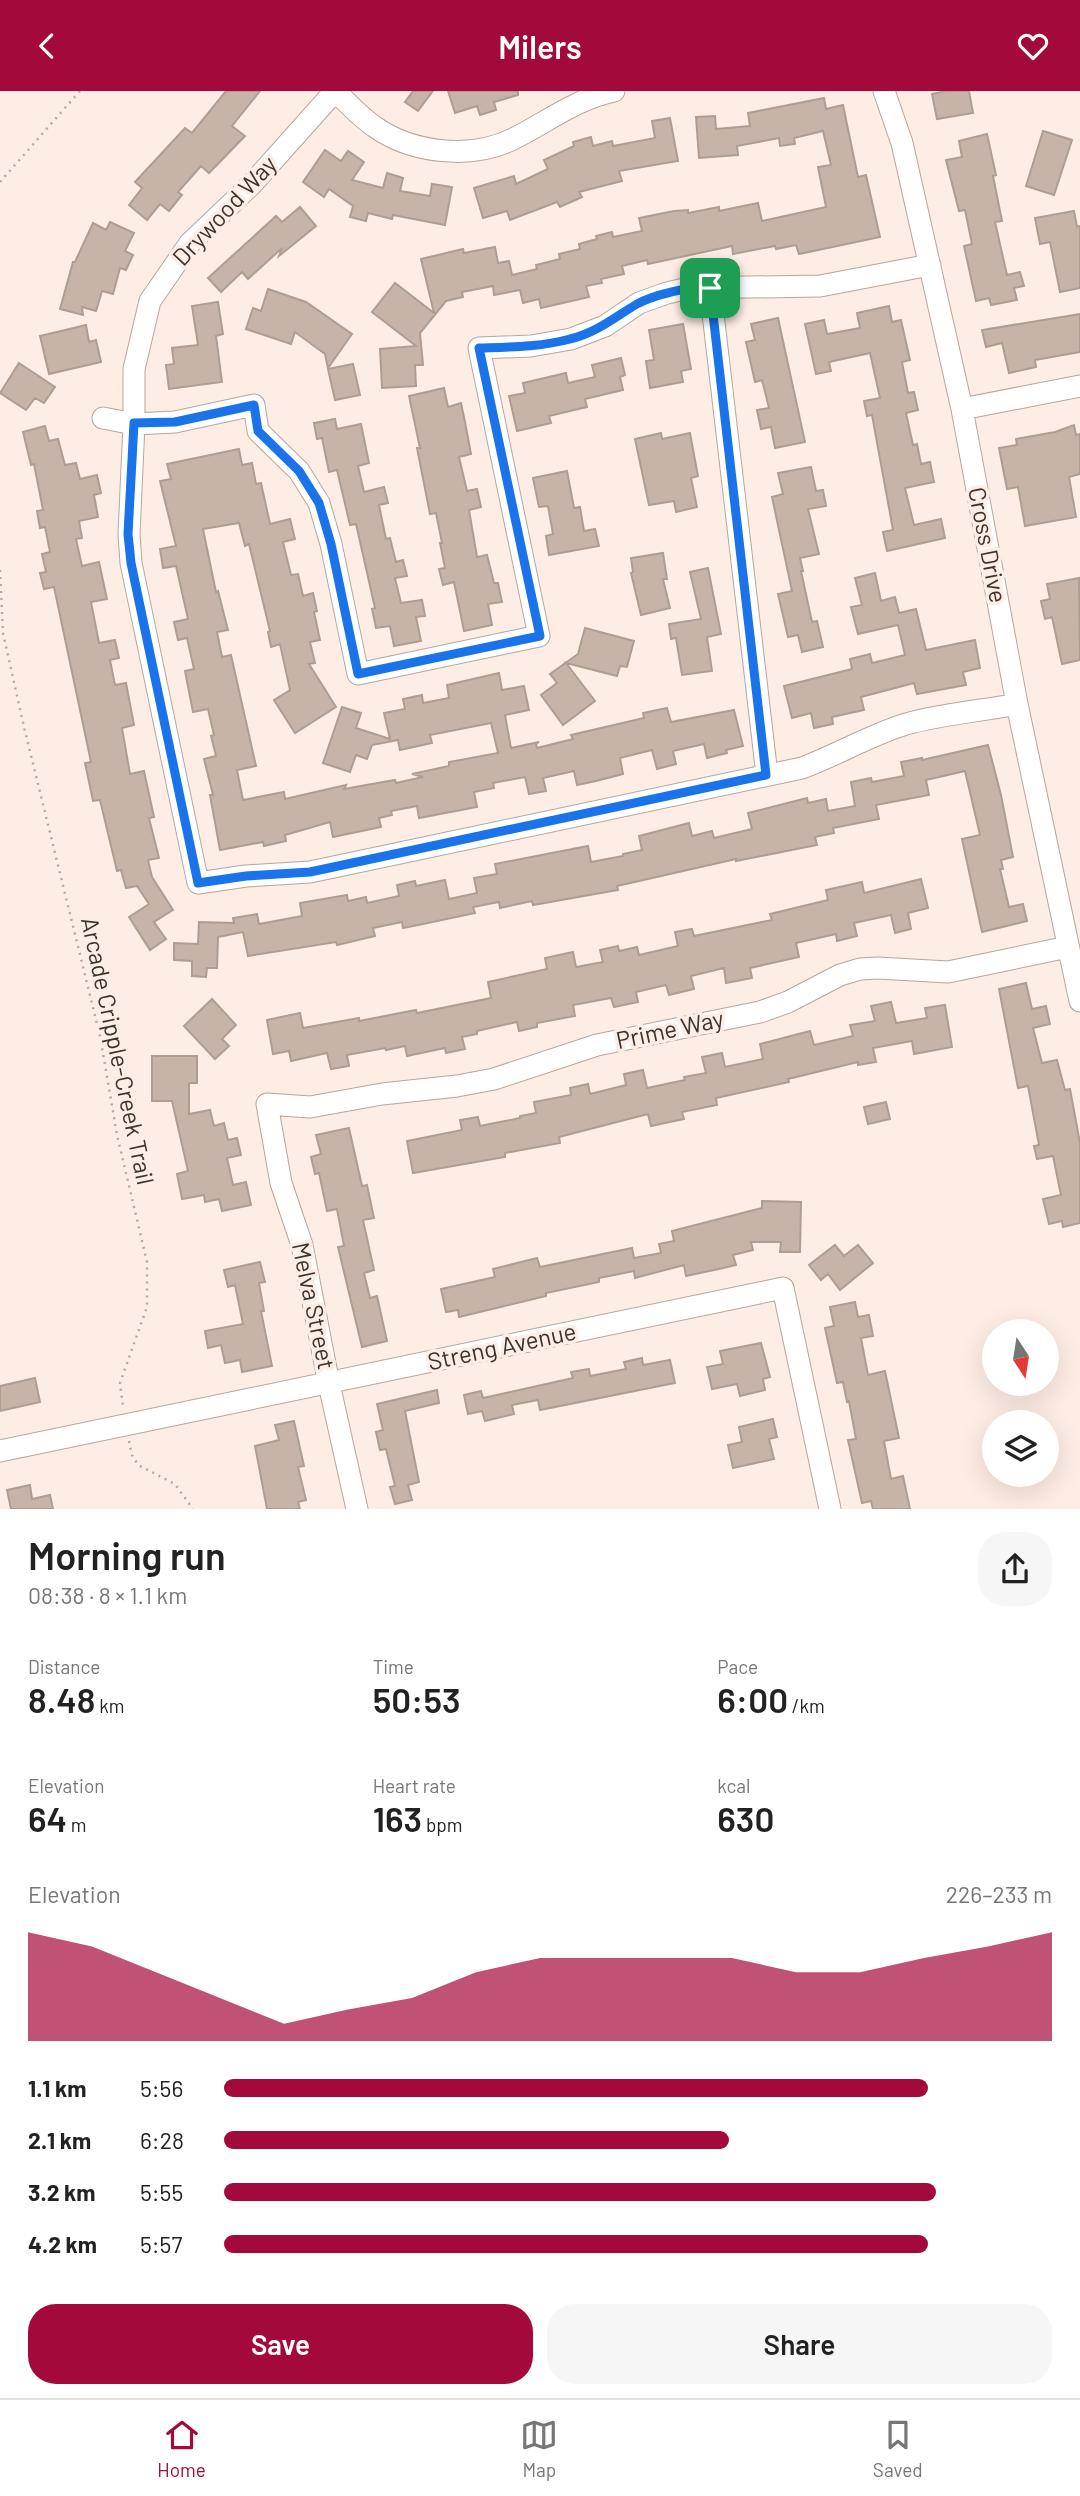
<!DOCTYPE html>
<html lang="en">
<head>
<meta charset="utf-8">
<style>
	:root { --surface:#fff; --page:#f6f6f6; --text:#222; --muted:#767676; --line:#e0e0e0; --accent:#a4093b }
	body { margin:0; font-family:Barlow,sans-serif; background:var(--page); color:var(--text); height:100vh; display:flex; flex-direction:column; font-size:26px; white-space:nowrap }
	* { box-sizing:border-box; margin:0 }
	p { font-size:23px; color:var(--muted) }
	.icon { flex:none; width:38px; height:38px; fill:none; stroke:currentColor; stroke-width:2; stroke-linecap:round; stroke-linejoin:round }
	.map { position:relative; height:1418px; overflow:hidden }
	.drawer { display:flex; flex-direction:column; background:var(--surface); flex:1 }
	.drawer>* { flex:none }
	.needle { width:46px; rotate:168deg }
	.tools { position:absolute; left:982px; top:1228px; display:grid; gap:14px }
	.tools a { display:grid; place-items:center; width:77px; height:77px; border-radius:50%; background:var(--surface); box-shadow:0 7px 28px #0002; font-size:35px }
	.pin { position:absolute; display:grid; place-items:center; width:60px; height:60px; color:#fff; margin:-30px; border-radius:14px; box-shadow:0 4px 10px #0006 }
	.round { display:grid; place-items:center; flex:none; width:74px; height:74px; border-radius:28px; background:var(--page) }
	.head { display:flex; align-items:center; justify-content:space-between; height:119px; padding:0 28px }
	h1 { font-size:38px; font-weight:600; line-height:52px }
	.figures { display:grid; grid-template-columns:repeat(3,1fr); gap:10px; height:119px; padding:7px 28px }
	.figures div { display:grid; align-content:center }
	.figures b { font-size:35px; font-weight:600 }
	.figures small { font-size:19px; font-weight:400 }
	.figures p { font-size:19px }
	.chart { height:196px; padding:14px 28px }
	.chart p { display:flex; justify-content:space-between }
	.chart svg { width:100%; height:126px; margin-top:7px; fill:var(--accent); opacity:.7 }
	.button { display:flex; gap:14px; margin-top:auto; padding:14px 28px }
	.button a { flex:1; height:80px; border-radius:28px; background:var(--accent); color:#fff; font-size:28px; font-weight:600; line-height:80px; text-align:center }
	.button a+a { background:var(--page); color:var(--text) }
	ul { padding:0 28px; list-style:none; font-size:23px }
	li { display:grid; grid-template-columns:112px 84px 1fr; align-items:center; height:52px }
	li i { height:18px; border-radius:9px; background:var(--accent) }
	header { display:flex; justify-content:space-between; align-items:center; height:91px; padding:0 28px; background:var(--accent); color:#fff; font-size:32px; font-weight:600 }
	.tab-bar { display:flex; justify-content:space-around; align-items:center; height:98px; border-top:2px solid var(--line); background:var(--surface); font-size:19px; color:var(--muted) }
	.tab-bar a { display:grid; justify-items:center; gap:4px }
	.tab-bar .active { color:var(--accent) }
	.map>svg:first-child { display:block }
	.building { fill:#c7b3a8; stroke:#b09d92; stroke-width:2 }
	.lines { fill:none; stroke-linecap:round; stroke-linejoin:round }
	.minor-casing { stroke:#b9a59a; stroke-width:23 }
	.path { stroke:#b7a9a1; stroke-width:2.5; stroke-dasharray:2 5; stroke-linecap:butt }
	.minor { stroke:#fff; stroke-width:21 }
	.route-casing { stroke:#fff; stroke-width:14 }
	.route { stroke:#1a73e8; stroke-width:9 }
	.labels { text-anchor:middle; stroke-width:7; stroke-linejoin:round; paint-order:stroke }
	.street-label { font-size:24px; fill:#3b332e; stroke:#feede4 }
</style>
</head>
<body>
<header><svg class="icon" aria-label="back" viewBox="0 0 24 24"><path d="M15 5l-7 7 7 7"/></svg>Milers<svg class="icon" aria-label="heart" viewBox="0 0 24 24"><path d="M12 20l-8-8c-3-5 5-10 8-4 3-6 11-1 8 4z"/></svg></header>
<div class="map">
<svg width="1080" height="1418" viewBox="0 0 1080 1418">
	<rect width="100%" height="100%" fill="#feede4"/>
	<path class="building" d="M226,0H260L232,35L245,45L209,82L201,75L178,101L182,104L169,120L160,113L147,129L129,114L142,97L135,91L185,37L192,42Z
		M413,0H433L418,20L405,11Z
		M448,0H518V4L494,11L496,19L480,24L477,15L455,22Z
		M946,0H969L973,22L937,28L932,3Z
		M824,7L826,18L843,14L858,86L866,84L880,146L799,163L796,154L776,158L775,155L733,163L732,155L648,173L647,169L622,175L624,183L601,188L602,192L586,195L589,206L541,217L539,208L523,212L520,199L494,204L493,195L462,201L463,206L446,210L420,242L423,274H415L416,295L382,297L380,258L416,255L372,221L395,192L434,222L421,168L463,158L464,162L495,156L498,172L509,170L512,184L537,178L536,174L560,168L559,163L580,158L579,153L597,148L596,145L612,141L613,146L642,140L639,127L674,120L688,119V122L719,116V120L758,112L762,130L826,116L818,76L831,74L823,40L794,47L795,53L780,55L779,47L737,55L738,64L699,67L696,26L715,25L716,38L750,35L748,22Z
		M670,27L678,70L619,80L622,90L579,101L582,106L560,116L557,111L510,129L507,120L483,127L474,97L514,85L516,93L548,78L544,69L574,55L573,51L591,46L593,55L612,50L613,55L655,47L652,30Z
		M1043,40L1072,49L1054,104L1026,95Z
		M987,43L996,84L993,85L1002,130L995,131L1007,184L1020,181L1024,195L1014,197L1017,209L991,214L989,207L976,210L964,155L972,153L965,119L959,120L946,69L962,66L959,50Z
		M325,59L341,70L348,60L364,71L352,89L383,97L387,82L403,87L400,100L430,105L432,93L452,96L445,134L393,124L392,128L368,122L366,130L350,126L353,115L329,98L324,106L303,91Z
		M300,116L316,135L279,165L282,157L248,188L242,181L221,201L208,187L276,125L282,131Z
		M1074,120L1077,136L1080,135V197L1060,201L1050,151L1040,153L1035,127Z
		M110,131L134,142L125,160L133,164L126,179L120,177L113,203L102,200L96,220L82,216L83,224L60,218L73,171H75L93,132L106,139Z
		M268,198L306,211L352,243L328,277L325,263L295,241L291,253L246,238L253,217L261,220Z
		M218,211L223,243L216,245L222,291L169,298L166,274L174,273L172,257L198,254L192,215Z
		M889,215L892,231L901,229L910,269L902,271L908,302L914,301L918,319L906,322L913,354L917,353L921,373L930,371L934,391L905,397L914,434L941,428L945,447L887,460L883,441L893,439L872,324L867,325L864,310L880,307L870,262L829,271L831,280L816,283L805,233L824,229L827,243L860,237L857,222Z
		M1080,223V261L1035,269L1036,276L1009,282L1002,252L986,256L982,239Z
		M778,227L805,351L775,357L771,336L761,338L757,319L769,317L762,289L755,291L746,251L755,249L751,233Z
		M683,233L691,278L681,280L683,291L650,297L646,270L654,269L649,239Z
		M86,234L89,251L96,249L101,271L49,283L40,245Z
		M621,267L625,284L620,286L623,299L585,308L587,316L549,325L551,332L517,340L509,305L525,302L523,292L566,282L568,292L595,286L592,274Z
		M19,272L55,296L44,312L35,307L26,319L0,302Z
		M353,273L360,304L335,309L328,278Z
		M444,297L448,316L461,312L465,331L471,363L459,366L467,400L477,398L481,416L469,419L477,466L487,464L494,492H498L502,511L488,513L492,534L464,540L454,491L443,494L439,478L445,477L440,452H442L436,422L430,423L417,357H420L409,305Z
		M335,328L337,338L361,333L369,372L358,375L364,401L384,396L388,412L379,414L386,448L390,447L396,471L403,469L407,485L395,487L401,512L422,509L425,525L416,526L421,550L394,555L390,535L376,537L372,518L375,517L356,433L350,434L337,379L329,381L322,347L317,348L314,332Z
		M1074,334L1076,344L1080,343V383L1069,386L1076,426L1025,435L1018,396L1007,398L999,357L1017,354L1016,348L1055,341Z
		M45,335L49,350L58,348L65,374L76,372L80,388L97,384L101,402L94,404L98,426L79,430L82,447L76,448L82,475L99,471L107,508L91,511L99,552L115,549L119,567L110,569L115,594L126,592L134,634L122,637L130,683L144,680L154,726L149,727L159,767L148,769L152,786L173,819L154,831L166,848L150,859L129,826L149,813L137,795L126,797L121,779L117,780L100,709L93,710L85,672L91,671L54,496L44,498L40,482L46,481L42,463L50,461L45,436L40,437L37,420L43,419L34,373L31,374L23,341Z
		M661,342L662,348L690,342L698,385L691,387L697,416L676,421L674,410L649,414L635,348Z
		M239,358L242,374L252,372L256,393L261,392L270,433L290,428L295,448L283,451L291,484L298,483L303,505L313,502L317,520L314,521L320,549L310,551L315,572L309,573L336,616L295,642L274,609L290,599L280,553L271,556L268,541L270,540L249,453L245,455L239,432L203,438L216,501L218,500L228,539L217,541L222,566L231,564L256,675L237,679L243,709L284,701L285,708L346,694L344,698L395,689L396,692L423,686L412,683L449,675V671L498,662L491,632L430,644L432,652L400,659L398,649L372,654L367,668L356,664L350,681L323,672L342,616L361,622L356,637L390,648L384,622L405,618L403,608L422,604L423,612L449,607L447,594L499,582L502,599L524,595L529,619L505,624L511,657L539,651L536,653L537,657L573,648L571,644L644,627L643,622L667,617L671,631L734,619L743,655L726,659L727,662L707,667L704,653L673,660L676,673L657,678L652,659L620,667L623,683L596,690L577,694L574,680L543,687L546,700L529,703L525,686L493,692L494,697L474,701L477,716L419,727L417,715L391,720L392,724L379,727L381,736L333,746L330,731L285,744L286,750L264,755L263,751L220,759L210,704H213L204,668L216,665L211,645L214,644L208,618L193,621L185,580L194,578L187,547L178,549L174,531L188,528L176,475L163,477L160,458L176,455L160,390L171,388L167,373Z
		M811,376L816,400L823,399L826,415L808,418L819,463L800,467L803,480H801L812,531L817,530L823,556L802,561L798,544L788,546L778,503L792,500L772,406L783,403L778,382Z
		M567,380L574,417L580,416L584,440L595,438L599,455L549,464L546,445L553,443L548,415L539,416L533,387Z
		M663,462L667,488H663L670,517L641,524L631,482L633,481L631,467Z
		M708,477L721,543L707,546L712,580L682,584L676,547L671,548L669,533L701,528L690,481Z
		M875,482L881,510L895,506L899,522L916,518L926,559L975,549L980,577L963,581L966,594L917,603L914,592L861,606L864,619L832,626L833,633L814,637L811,622L792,627L784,595L852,578L850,568L870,563L872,572L905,564L898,534L858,543L851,516L862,514L855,487Z
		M1079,487L1080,569L1062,573L1052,526L1045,528L1041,510L1050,508L1047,493Z
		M585,537L634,550L627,576L620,575L617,585L566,572L595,610L563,634L541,604L557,592L550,583L578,563Z
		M988,654L1001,704L1013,766L1001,769L1003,778H1000L1009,816L1023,813L1027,830L982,841L962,748L980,744L965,680L926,689L929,704L876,714L879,728L833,737L834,742L815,746L817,754L736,770V768L617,795L618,799L533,814L532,810L500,817L499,811L473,816L475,822L423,833L403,837L402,831L373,837L375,845L337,854L336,851L248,865L243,841L218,846L217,877H207L206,886L192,885V870L174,869V852L198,853L199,831L234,832L233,827L257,823L259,833L302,825L300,812L347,804L348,810L366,806L367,812L399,805L397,794L415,790L416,795L445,789L449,808L477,802L474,787L497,783L495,773L588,755L591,771L623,765V763L642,759L639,745L689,732L692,745L712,740L714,747L752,738L748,722L807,707L808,712L826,708L828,720L855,715L851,691L871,687L872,691L904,685L901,671L922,667V669Z
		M921,788L928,817L908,822L911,838L895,842L891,824L854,832L857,845L837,850L836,843L796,852L799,866L750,877L752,887L726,892L724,877L691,885L694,898L669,904L666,894L636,901L638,911L614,916L611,907L573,914L575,925L537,932V936L519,940L517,931L477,940V943L462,946L465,958L446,962L445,957L407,965L405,955L386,959L385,957L347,964L349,975L331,978L327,962L291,970L289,960L273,963L267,929L300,922L303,937L359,927V930L416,919L417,922L491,907L488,891L547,878L545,867L573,861L576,876L603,871L600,859L618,855L619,860L637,856L639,864L678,855L675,841L692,838L694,845L772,829L770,823L828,809L826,799L862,791L864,802Z
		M1026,892L1032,918L1046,915L1050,933L1033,937L1042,972L1057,969L1065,999L1070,998L1080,1052V1132L1063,1136L1062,1130L1049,1133L1043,1108L1061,1104L1053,1065L1037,1068L1034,1055L1039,1054L1028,995L1018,997L999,898Z
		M212,908L236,934L222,948L229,955L215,968L184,935Z
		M891,911L896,932L927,927L925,917L945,914L952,956L914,963L912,950L873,957L876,971L858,974V971L788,988L789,991L716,1007L717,1014L682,1021L684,1028L651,1035L648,1023L559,1046L560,1052L505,1062V1066L413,1082L407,1050L462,1039L460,1029L478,1026L480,1035L520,1027V1025L536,1022L534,1011L571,1004L570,997L588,993L590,1003L626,994L624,983L643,979L647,997L685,989L684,986L706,982L702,966L722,962L725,976L763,968L760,953L810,940L814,954L853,945L850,934L875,930L871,915Z
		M152,965H197V992H189V1023L210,1019L214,1035L224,1032L228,1049L237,1047L241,1064L227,1067L233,1094L246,1091L251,1114L222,1120L219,1108L205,1111L204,1104L182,1108L177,1083L188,1080L172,1010H152Z
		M886,1011L890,1028L868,1033L864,1016Z
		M349,1037L362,1095L367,1094L374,1127L363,1129L374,1179L364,1182L370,1207L377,1205L387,1250L362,1256L338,1156L344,1155L337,1118L327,1120L319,1082L315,1083L311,1066L321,1063L316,1044Z
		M762,1110L801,1111L800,1161H780L781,1151H751L753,1159L733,1164L736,1174L719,1178L686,1185L684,1174L635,1187L634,1180L599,1187V1191L546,1202V1205L459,1226L458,1219L446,1221L441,1198L495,1186L493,1178L537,1167L540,1176L632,1157L634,1167L661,1162L659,1153L674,1150L672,1140L762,1117Z
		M835,1154L844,1165L858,1154L873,1172L840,1199L828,1183L821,1189L809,1174Z
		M260,1171L265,1191L259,1192L264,1220H261L272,1275L242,1281L240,1269L225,1272L221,1254L208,1257L205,1240L243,1233L235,1194L228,1196L224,1179Z
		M855,1211L858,1226L869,1224L873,1245L861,1247L868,1284L885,1280L899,1347L884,1350L891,1388L903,1385L910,1418H873L871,1410L862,1412L848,1349L856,1348L849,1310L847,1311L843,1291L837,1292L825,1237L834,1235L830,1216Z
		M761,1252L770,1286L763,1288L765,1299L740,1305L737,1293L712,1298L707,1276L723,1273L720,1260Z
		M642,1267L643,1274L670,1269L675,1292L540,1319L538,1309L512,1314L514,1323L485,1330L482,1320L468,1323L464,1304L481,1300L483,1307L573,1287L571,1281L589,1278L590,1285L626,1278L624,1271Z
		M35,1287L40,1311L0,1320V1295Z
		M437,1299L439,1312L405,1320L419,1391L408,1394L412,1409L395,1413L390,1396L395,1395L386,1358L380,1359L376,1341L383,1339L377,1313Z
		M773,1328L777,1346L769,1348L774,1368L733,1377L728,1354L742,1351L739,1336Z
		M294,1330L304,1375L298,1376L306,1409L298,1411L300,1418H267L255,1355L279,1349L275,1334Z
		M30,1394L32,1408L50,1404L53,1418H11L7,1399Z"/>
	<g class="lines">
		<g class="minor-casing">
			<path id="minor" d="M335,0L251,94L190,152L150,210L134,278V333L129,443L131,472L198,792L246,785L310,781L802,677C837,664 870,644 906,633C942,623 981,620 1017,613
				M335,0C348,12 360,26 375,36C412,62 471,69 513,48C547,31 576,8 614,0
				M884,0L902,52L962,318L1017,613L1080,910
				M710,197L767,684
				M962,318L1080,295
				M103,327L134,333L175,331L254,314L258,340L299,380L319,412L331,453L358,583L539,545L479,257L531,255L571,248L605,235L639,212L667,202L689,197L820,195L930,174
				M0,1360L783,1197L830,1418
				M357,1418L329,1293L302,1154L281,1092L267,1013L310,1016L382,1003L457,995L494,988L597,954L760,921L788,911L840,884L860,878L878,877L948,881L1068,856"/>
		</g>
		<path class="path" d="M0,91L80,0
			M0,479L3,542L24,636L100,945L117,1044L147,1171V1216L120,1292L123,1316
			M129,1350L132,1364L138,1374L175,1393L193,1418"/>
		<use href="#minor" class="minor"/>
	</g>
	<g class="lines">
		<g class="route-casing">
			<path id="route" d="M689,197H710L766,684L310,781L246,785L198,792L131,472L128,443L134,332L175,331L254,314L258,340L299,380L319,412L331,453L358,583L540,545L479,257C509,256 541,256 570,248C596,242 615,226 637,213C653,204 672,201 689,197Z"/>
		</g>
		<use href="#route" class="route"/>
	</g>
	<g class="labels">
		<g class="street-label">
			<text transform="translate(225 120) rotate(-47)" y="8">Drywood Way</text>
			<text transform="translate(987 454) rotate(79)" y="8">Cross Drive</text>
			<text transform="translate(670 939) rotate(-12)" y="8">Prime Way</text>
			<text transform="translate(117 960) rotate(78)" y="8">Arcade Cripple-Creek Trail</text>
			<text transform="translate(313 1215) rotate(78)" y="8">Melva Street</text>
			<text transform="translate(502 1256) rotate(-12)" y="8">Streng Avenue</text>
		</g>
	</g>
</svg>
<div class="tools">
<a><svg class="needle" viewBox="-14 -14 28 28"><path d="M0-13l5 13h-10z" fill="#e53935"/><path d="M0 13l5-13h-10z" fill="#767676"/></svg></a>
<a><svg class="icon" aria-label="layers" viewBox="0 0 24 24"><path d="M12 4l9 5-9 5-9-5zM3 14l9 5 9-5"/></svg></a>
</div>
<div class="pin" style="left:710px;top:197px;background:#1e9e55"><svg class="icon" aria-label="arrive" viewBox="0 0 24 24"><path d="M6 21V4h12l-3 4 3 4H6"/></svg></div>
</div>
<section class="drawer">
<div class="head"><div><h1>Morning run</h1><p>08:38 · 8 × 1.1 km</p></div><a class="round"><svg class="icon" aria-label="share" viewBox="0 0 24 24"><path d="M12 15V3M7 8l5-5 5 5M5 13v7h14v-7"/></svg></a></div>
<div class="figures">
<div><p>Distance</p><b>8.48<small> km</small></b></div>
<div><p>Time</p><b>50:53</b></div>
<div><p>Pace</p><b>6:00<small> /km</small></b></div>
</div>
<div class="figures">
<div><p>Elevation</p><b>64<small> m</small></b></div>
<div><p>Heart rate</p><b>163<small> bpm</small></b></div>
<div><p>kcal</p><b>630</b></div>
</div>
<div class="chart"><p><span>Elevation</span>226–233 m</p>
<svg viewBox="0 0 160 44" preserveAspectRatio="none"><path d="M0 44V6L10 11L20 20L30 29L40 38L50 33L60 29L70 20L80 15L90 15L100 15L110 15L120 20L130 20L140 15L150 11L160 6V44z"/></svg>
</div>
<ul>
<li><b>1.1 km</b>5:56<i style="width:85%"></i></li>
<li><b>2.1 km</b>6:28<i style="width:61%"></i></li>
<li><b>3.2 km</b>5:55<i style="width:86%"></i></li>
<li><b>4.2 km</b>5:57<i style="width:85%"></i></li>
</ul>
<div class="button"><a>Save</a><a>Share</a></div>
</section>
<nav class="tab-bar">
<a class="active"><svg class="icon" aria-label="home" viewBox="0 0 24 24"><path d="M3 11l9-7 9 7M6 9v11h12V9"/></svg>Home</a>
<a><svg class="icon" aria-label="map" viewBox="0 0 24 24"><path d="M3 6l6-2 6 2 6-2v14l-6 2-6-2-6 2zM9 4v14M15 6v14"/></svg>Map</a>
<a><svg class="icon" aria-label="saved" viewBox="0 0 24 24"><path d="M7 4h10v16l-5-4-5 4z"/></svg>Saved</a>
</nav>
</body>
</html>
